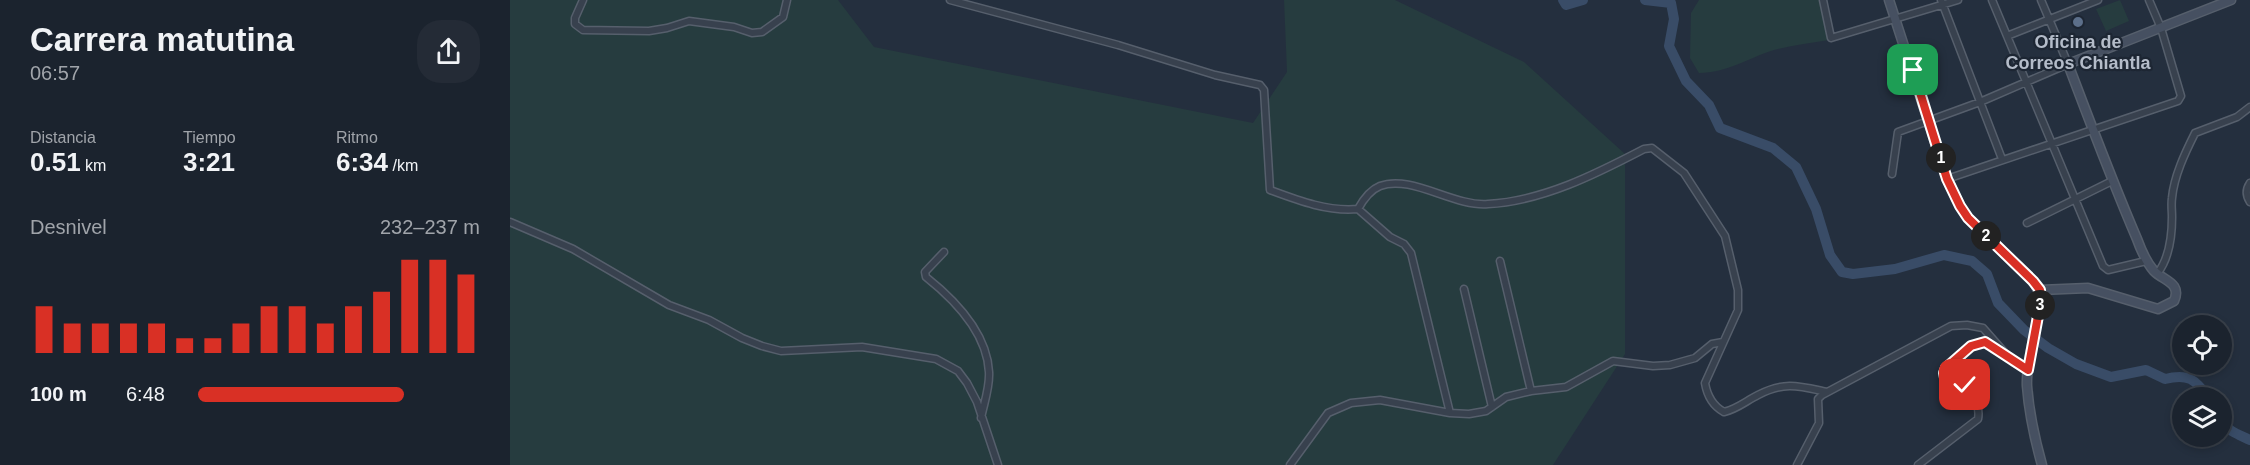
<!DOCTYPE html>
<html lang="es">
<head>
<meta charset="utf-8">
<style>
	:root { --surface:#1b232e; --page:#242b36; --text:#f1f3f6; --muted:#a0a4aa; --line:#39404a; --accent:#d93025 }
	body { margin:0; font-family:Helvetica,sans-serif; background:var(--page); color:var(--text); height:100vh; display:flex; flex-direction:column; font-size:22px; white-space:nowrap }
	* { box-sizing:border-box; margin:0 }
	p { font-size:20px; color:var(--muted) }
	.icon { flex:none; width:33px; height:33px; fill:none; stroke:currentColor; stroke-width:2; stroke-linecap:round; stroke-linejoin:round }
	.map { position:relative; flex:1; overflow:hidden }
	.side { display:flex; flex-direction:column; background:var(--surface); width:510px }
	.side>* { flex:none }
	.fabs { position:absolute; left:1662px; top:315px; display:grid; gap:12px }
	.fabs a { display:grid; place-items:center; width:60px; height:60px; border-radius:50%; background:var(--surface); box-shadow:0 3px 9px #0003,0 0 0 2px var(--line); font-size:30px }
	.pin { position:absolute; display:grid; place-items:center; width:51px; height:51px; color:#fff; margin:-26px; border-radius:12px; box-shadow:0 3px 9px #0006 }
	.km { position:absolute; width:30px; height:30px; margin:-15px; border-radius:50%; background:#222; color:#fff; font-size:16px; line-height:30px; text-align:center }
	.round { display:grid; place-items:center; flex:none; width:63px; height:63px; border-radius:24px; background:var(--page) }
	.overview { display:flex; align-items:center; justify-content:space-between; height:102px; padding:0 30px }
	h1 { font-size:33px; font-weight:700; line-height:45px }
	.metrics { display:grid; grid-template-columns:repeat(3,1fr); gap:9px; height:102px; padding:6px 30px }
	.metrics div { display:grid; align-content:center }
	.metrics b { font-size:26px; font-weight:700 }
	.metrics small { font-size:16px; font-weight:400 }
	.metrics p { font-size:16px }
	.chart { height:168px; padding:12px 30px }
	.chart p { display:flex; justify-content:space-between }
	.chart svg { width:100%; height:108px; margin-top:6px; stroke:var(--accent); stroke-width:6 }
	ul { padding:0 30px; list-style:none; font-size:20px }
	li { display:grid; grid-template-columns:96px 72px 1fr; align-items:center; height:45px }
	li i { height:15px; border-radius:8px; background:var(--accent) }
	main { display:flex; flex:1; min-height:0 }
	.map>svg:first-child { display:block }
	.green { fill:#263c3f }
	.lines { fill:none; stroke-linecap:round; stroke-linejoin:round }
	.river { stroke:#394c67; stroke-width:10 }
	.minor-casing { stroke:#565f6c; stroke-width:9 }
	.secondary-casing { stroke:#565f6c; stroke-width:11 }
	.minor { stroke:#38414e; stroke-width:6 }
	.secondary { stroke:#465061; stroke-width:8 }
	.route-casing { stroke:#fff; stroke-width:12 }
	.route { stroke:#d93025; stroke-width:8 }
	.service-dot { fill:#5c6f8a; stroke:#1d2633; stroke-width:2 }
	.labels { text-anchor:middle; stroke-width:4.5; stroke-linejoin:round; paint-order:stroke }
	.poi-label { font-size:18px; font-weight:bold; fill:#b4bcc9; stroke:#1d2633 }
</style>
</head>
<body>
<main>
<section class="side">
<div class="overview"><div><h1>Carrera matutina</h1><p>06:57</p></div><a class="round"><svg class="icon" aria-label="share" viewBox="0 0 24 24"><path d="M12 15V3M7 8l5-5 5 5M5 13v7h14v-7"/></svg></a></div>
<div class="metrics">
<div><p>Distancia</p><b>0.51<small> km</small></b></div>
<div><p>Tiempo</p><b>3:21</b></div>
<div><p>Ritmo</p><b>6:34<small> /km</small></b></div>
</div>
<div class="chart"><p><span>Desnivel</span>232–237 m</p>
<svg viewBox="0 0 160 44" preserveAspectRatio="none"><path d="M5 44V25M15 44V32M25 44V32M35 44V32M45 44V32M55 44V38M65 44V38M75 44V32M85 44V25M95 44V25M105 44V32M115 44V25M125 44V19M135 44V6M145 44V6M155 44V12"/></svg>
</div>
<ul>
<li><b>100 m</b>6:48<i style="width:73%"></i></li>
</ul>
</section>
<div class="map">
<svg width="1740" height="465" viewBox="0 0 1740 465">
	<rect width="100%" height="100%" fill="#242f3e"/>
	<path class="green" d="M0,0H328L364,47L743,123L777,72L774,0H885L1014,62L1115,154V354L1043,465H0Z
		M1189,0H1312L1319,40C1301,43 1282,45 1264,50C1238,58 1217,73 1189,73L1180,58L1181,13Z
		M1610,0L1619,21L1596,31L1586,9Z"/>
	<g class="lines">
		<path class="river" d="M1053,0L1056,5L1073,0
			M1135,0L1161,3L1164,19L1159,46L1176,81L1199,105L1210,128L1263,148L1286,167L1306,209L1320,255L1332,272L1343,274L1385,269L1434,255L1462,261L1477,274L1488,303L1514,330L1538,348L1566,364L1601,377L1636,370L1655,379C1678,373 1685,379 1699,398
			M1712,421C1717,431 1730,435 1740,440"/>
		<g class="minor-casing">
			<path id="minor" d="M73,0L65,18V24L73,30L139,31L157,28L179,21L224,27L242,33L252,32L273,17L277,0
				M440,0L608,45L705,75L750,85L754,90L760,190C787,200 818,212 848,209C853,200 860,190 870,186C901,174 944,207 978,204C1033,201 1086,174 1134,149L1142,148L1174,173L1215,236L1228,290V310L1195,383C1197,395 1203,406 1214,412C1227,409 1236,401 1248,395C1275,381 1289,386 1317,392
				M1313,0L1321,38L1448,0
				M1431,0L1492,159
				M1482,0L1593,266L1598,270L1636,261
				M1497,36L1588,0
				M1382,174L1388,132L1470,102L1558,64L1531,0
				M1437,179L1668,101L1671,96L1651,28L1639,0
				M1740,183C1736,189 1736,196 1740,202
				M848,209L880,237L894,244L901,253L940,413
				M0,222L63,249L159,305L199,320L232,338L252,346L271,351L352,347L426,359L448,371L457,383L467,402L488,465
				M1517,223L1602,181
				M434,252L415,272L416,277C445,300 477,333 479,372C480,387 474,403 471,418
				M990,261L1021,391
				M1647,274C1659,259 1662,236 1662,217C1662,211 1661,204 1662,198C1664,176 1675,153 1685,133L1727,117L1740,107
				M954,289L982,407
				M780,465L818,413L841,403L870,400L940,413L959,414L976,411L996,397L1021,391L1056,387L1103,361L1143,366L1160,365L1185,358L1202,344L1213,342
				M1287,465L1309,423L1308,399L1312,395L1441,326L1457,325L1473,328L1503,362L1518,370
				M1408,465L1468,419C1470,408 1465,390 1454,384C1449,381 1441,380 1435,379L1436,368C1459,347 1464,333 1493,354"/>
		</g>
		<g class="secondary-casing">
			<path id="secondary" d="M1379,0L1437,179L1450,206L1458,218L1523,281C1535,298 1528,316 1524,335C1521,352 1516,369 1517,386C1519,412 1525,440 1532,465
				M1530,290L1578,288L1648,309L1664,301C1672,283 1654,281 1644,271C1636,262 1631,250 1627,239C1602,181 1580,122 1558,64L1721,0"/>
		</g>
		<use href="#minor" class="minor"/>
		<use href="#secondary" class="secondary"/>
	</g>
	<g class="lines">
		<g class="route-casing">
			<path id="route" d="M1403,70L1437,179L1450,206L1458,218L1523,281L1530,290L1531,300L1518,370L1475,342L1461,346L1436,368L1434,373L1435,378L1455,385"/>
		</g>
		<use href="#route" class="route"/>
	</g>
	<circle class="service-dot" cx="1568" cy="22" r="6"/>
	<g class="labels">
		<g class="poi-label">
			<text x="1568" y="48">Oficina de<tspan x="1568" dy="21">Correos Chiantla</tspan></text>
		</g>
	</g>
</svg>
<div class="fabs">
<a><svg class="icon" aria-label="locate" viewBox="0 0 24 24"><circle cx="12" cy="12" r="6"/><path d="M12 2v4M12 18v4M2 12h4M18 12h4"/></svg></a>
<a><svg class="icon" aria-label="layers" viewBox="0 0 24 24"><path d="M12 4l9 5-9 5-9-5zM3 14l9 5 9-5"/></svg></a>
</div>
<div class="pin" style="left:1403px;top:70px;background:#1e9e55"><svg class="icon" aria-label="arrive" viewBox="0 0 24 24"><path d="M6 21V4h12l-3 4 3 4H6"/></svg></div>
<div class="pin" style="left:1455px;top:385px;background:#d93025"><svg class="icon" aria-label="check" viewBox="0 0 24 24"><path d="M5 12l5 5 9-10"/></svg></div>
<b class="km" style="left:1431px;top:158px">1</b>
<b class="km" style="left:1476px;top:236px">2</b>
<b class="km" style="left:1530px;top:305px">3</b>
</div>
</main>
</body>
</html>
